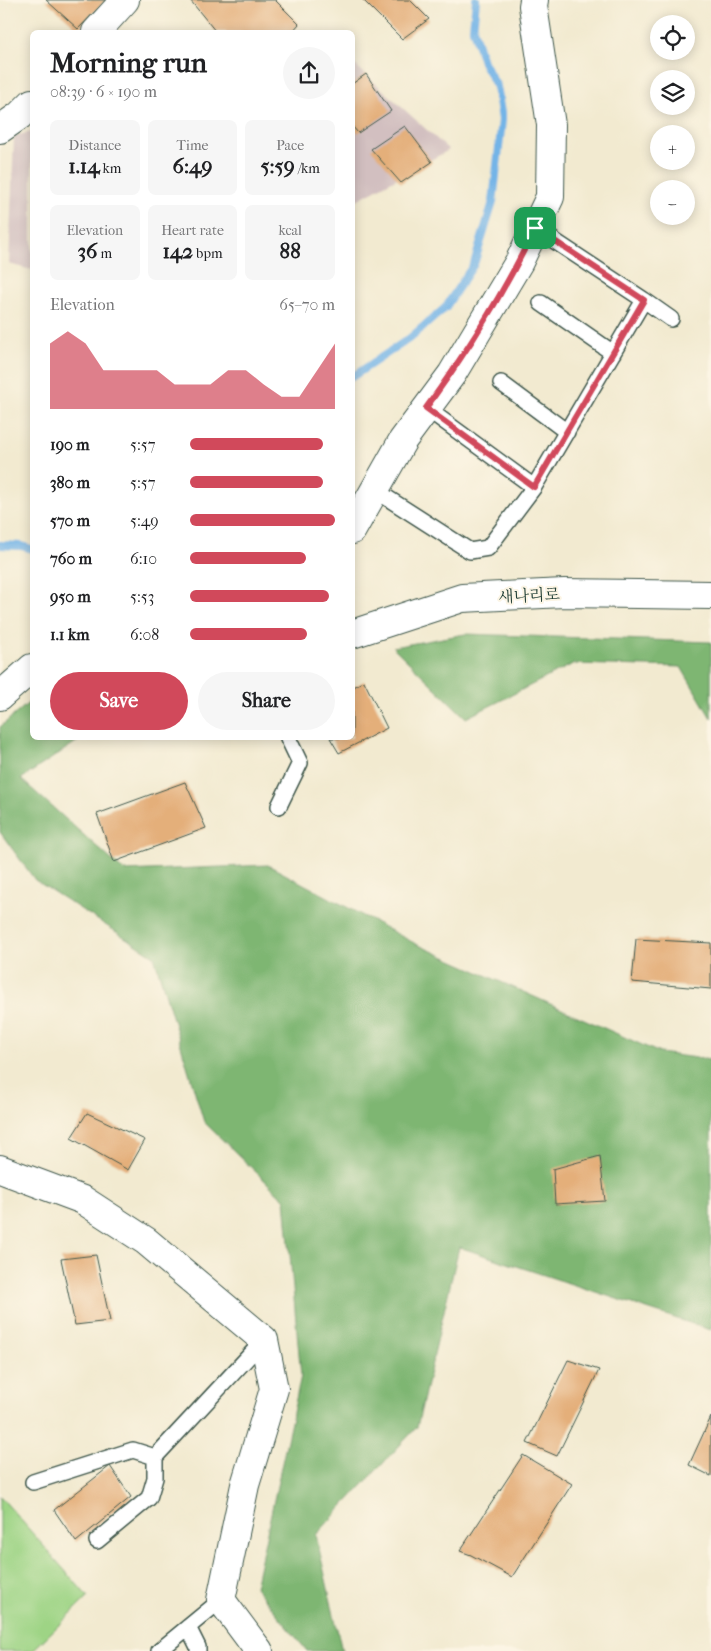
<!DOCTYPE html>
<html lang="en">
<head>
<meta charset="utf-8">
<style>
	:root { --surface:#fff; --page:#f6f6f6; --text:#202124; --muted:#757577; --accent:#d1495b }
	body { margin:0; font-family:"IM FELL French Canon","Noto Serif KR",serif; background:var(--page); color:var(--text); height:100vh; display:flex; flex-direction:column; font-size:19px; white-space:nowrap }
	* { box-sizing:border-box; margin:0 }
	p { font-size:16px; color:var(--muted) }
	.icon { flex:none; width:28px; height:28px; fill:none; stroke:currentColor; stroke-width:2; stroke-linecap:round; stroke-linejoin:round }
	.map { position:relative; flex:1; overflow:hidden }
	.side { position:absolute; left:30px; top:30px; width:325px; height:710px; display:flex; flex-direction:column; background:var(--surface); border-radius:8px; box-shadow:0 2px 12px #0003 }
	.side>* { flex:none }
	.tools { position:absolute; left:650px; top:15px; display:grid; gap:10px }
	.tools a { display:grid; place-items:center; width:45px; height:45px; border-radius:50%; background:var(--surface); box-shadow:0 2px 12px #0003; font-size:25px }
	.pin { position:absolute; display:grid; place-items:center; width:42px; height:42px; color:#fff; margin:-21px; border-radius:10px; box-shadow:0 2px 8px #0006 }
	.round { display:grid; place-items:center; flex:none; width:52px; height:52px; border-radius:26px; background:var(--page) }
	.overview { display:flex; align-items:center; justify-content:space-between; height:85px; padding:0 20px }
	h1 { font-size:28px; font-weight:700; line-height:38px }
	.metrics { display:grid; grid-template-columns:repeat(3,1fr); gap:8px; height:85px; padding:5px 20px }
	.metrics div { display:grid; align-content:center; border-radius:8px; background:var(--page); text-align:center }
	.metrics b { font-size:21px; font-weight:700 }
	.metrics small { font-size:14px; font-weight:400 }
	.metrics p { font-size:14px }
	.chart { height:140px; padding:10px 20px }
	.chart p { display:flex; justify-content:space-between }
	.chart svg { width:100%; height:90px; margin-top:5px; fill:var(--accent); opacity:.7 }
	.cta { display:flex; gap:10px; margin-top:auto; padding:10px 20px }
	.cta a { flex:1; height:58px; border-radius:30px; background:var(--accent); color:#fff; font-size:20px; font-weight:700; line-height:58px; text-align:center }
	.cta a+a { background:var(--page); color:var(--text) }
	ul { padding:0 20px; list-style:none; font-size:16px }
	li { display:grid; grid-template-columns:80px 60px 1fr; align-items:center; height:38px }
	li i { height:12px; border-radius:6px; background:var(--accent) }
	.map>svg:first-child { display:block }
	.industrial { fill:#d2bfc0 }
	.green { fill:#9ed485; stroke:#5e885c }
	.forest { fill:#7eb672; stroke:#4e7a53 }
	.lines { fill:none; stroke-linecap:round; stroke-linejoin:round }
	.stream { stroke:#73b4e7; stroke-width:8 }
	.building { fill:#e4af7a }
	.service-casing { stroke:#3f574b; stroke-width:18 }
	.minor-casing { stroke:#3f574b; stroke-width:30 }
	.service { stroke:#fff; stroke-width:15 }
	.minor { stroke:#fff; stroke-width:28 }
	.route-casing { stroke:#fff; stroke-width:10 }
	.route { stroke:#d1495b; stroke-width:6 }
	.labels { text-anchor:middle; stroke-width:4; stroke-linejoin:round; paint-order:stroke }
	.street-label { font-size:16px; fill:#1f3d34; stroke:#fcf5e5 }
</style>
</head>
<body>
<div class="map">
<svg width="711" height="1651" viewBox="0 0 711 1651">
	<rect width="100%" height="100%" fill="#fcf5e5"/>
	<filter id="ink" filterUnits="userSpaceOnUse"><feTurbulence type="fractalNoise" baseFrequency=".02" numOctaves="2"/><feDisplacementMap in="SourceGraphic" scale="10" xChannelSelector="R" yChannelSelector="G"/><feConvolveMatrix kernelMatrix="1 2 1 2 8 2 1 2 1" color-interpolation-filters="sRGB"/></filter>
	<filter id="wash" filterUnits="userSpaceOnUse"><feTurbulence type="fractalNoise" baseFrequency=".0096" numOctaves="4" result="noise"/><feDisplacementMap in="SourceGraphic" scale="20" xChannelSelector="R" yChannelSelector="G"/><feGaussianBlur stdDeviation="1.12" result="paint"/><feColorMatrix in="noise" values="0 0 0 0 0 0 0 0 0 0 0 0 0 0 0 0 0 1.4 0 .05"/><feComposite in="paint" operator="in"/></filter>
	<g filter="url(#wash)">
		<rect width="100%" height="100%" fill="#f2ead0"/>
		<path class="industrial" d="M353,63L449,150L353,202Z
			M32,132V270L9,264L14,136Z"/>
		<path class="green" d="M0,1496L88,1597L32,1651H0Z"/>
		<path class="forest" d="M465,634L711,642V718L681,667L573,664L466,718L393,647Z
			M32,700V738H82L21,779L124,871L268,865L416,944L660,1053L711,1060V1330L459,1247L417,1427L316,1535L342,1651H307L255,1587L301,1376L285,1200L204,1122L154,956L35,880L0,832V727Z"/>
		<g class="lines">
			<path class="stream" d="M352,377L410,338L445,308L474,264L493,202L502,120L497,87L483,62L473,29L476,0
				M0,545L21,546L32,549"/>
		</g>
		<g id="blocks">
			<path class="building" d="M46,0H106L78,29Z
				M190,0H275L299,24L292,32H216Z
				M363,0H410L429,19L402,39Z
				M366,74L391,111L358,133L352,126V84Z
				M405,126L432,162L401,183L371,149Z
				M364,681L387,728L339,753L330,738H352V688Z
				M185,782L206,828L114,862L97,814Z
				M636,939L711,943V989L632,982Z
				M87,1113L145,1140L128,1170L71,1138Z
				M600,1156L605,1201L555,1204L553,1169Z
				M96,1255L110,1321L75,1325L61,1259Z
				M568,1360L599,1370L557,1456L527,1443Z
				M711,1417V1476L689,1465Z
				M523,1455L572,1484L512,1577L471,1555L460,1551Z
				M110,1466L131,1497L76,1542L54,1510Z"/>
		</g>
	</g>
	<g filter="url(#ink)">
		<use href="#blocks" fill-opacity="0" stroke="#3f574b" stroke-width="1"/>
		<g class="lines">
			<g class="service-casing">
				<path id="service" d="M644,300L671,319
					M541,303L613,353
					M501,383L567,432
					M534,487L644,300L535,228
					M375,490L470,551L488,548L534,487L426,408
					M279,806L300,763L288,738
					M33,1482L133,1450L155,1457L264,1340
					M97,1541L149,1498L155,1478V1457
					M188,1627L198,1647V1651
					M159,1651L221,1600"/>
			</g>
			<g class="minor-casing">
				<path id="minor" d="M96,32L125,0
					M0,129L19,116L32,103
					M352,530L403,440L452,374L519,262L550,197L551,125L533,6L534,0
					M352,634L462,598L564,593L711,595
					M0,696L32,668
					M0,1169L83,1200L146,1241L264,1340L274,1389L245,1485L221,1600L259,1651"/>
			</g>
			<use href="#service" class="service"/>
			<use href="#minor" class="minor"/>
		</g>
	</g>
	<g class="lines" filter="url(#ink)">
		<g class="route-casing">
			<path id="route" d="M535,228L644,300L534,487L426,408C467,352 505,291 535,228Z"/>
		</g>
		<use href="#route" class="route"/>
	</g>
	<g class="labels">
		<g class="street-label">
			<text transform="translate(529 595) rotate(-3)" y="6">새나리로</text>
		</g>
	</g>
</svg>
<div class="tools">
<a><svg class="icon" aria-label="locate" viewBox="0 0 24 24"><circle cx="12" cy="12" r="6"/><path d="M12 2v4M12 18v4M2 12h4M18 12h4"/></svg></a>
<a><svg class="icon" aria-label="layers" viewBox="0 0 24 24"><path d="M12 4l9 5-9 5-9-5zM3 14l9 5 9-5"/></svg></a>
<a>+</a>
<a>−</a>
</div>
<div class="pin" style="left:535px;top:228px;background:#1e9e55"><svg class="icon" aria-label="arrive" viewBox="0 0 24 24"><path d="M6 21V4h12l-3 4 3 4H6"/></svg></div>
<section class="side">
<div class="overview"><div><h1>Morning run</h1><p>08:39 · 6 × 190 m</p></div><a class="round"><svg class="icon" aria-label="share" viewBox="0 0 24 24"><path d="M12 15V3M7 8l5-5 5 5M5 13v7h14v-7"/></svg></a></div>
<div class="metrics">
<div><p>Distance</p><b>1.14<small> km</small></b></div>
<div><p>Time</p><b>6:49</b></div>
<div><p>Pace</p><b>5:59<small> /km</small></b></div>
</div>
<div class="metrics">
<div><p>Elevation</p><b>36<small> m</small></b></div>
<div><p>Heart rate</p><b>142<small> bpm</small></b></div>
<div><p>kcal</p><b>88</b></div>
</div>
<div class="chart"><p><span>Elevation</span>65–70 m</p>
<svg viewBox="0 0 160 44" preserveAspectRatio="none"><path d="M0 44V12L10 6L20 12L30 25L40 25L50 25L60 25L70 32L80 32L90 32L100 25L110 25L120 32L130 38L140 38L150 25L160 12V44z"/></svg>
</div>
<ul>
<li><b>190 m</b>5:57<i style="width:92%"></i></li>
<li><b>380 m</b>5:57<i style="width:92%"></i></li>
<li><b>570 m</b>5:49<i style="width:100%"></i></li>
<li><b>760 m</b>6:10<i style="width:80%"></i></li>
<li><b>950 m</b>5:53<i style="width:96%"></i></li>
<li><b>1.1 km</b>6:08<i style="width:81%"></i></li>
</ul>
<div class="cta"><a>Save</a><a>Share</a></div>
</section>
</div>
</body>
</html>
